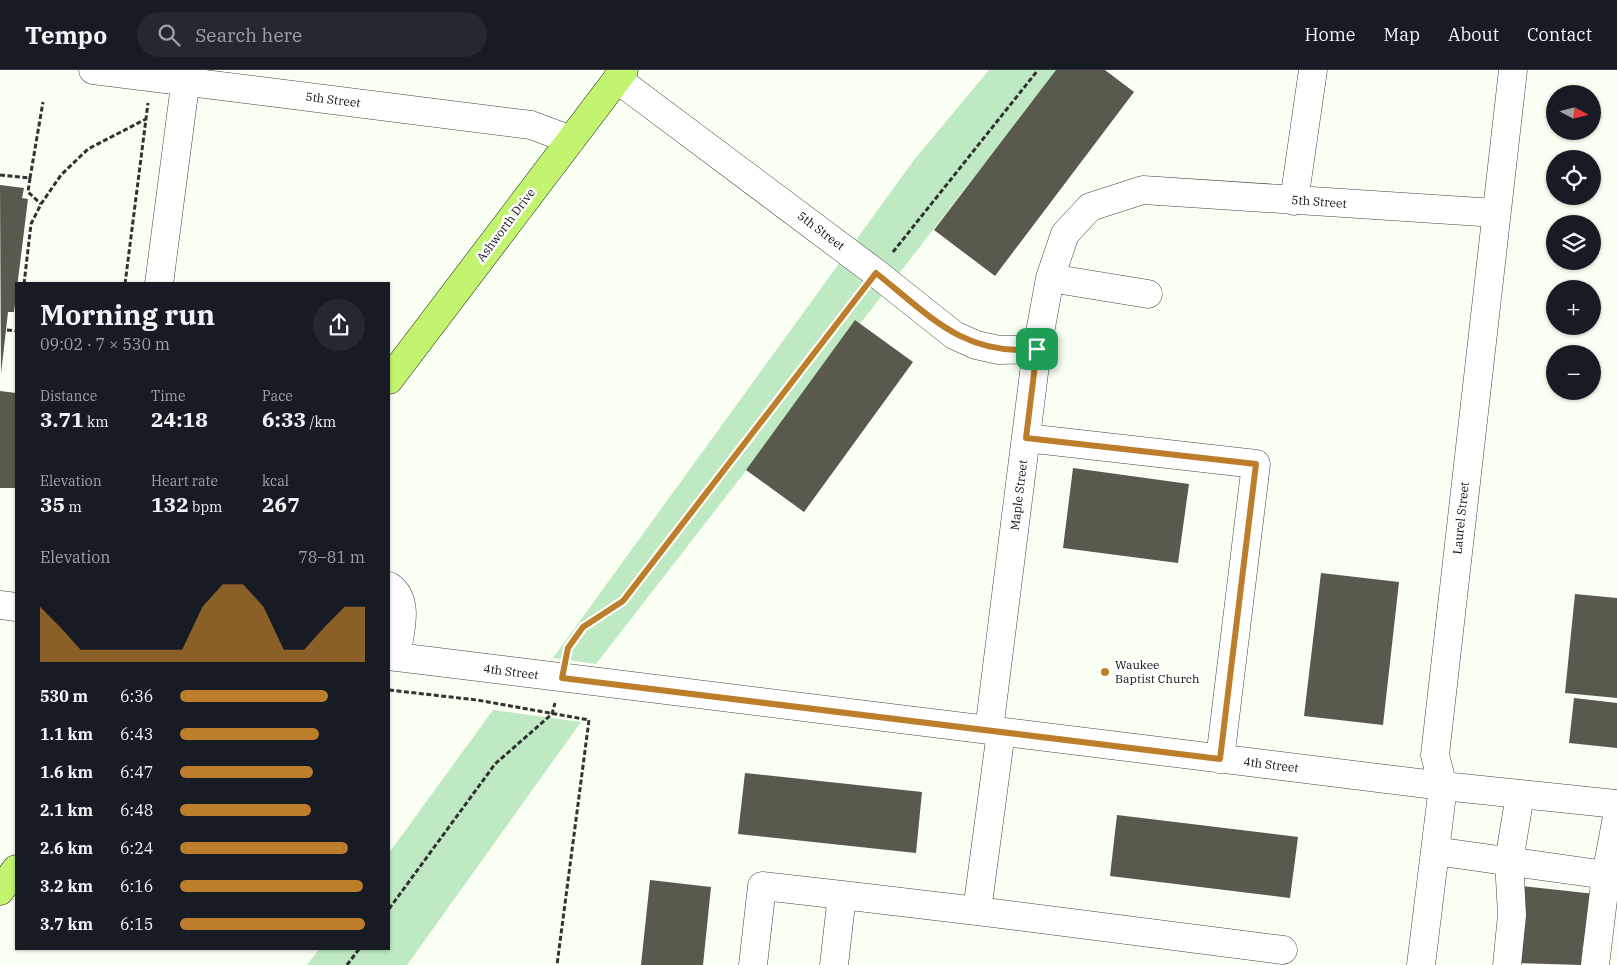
<!DOCTYPE html>
<html lang="en">
<head>
<meta charset="utf-8">
<style>
	:root { --surface:#171b24; --page:#242831; --text:#f1f3f6; --muted:#9ea1a6; --line:#363941; --accent:#bd7e2b }
	body { margin:0; font-family:"IBM Plex Serif",serif; background:var(--page); color:var(--text); height:100vh; display:flex; flex-direction:column; font-size:19px; white-space:nowrap }
	* { box-sizing:border-box; margin:0 }
	p { font-size:16px; color:var(--muted) }
	.icon { flex:none; width:28px; height:28px; fill:none; stroke:currentColor; stroke-width:2; stroke-linecap:round; stroke-linejoin:round }
	.map { position:relative; flex:1; overflow:hidden }
	.sheet { position:absolute; left:15px; top:212px; width:375px; height:668px; display:flex; flex-direction:column; background:var(--surface); border-radius:0px; box-shadow:0 1px 4px #0004 }
	.sheet>* { flex:none }
	.needle { width:32px; rotate:97deg }
	.fabs { position:absolute; left:1546px; top:15px; display:grid; gap:10px }
	.fabs a { display:grid; place-items:center; width:55px; height:55px; border-radius:50%; background:var(--surface); box-shadow:0 1px 4px #0004; font-size:25px }
	.pin { position:absolute; display:grid; place-items:center; width:42px; height:42px; color:#fff; margin:-21px; border-radius:10px; box-shadow:0 2px 8px #0006 }
	.round { display:grid; place-items:center; flex:none; width:52px; height:52px; border-radius:26px; background:var(--page) }
	.summary { display:flex; align-items:center; justify-content:space-between; height:85px; padding:0 25px }
	h1 { font-size:28px; font-weight:800; line-height:38px }
	.figures { display:grid; grid-template-columns:repeat(3,1fr); gap:8px; height:85px; padding:5px 25px }
	.figures div { display:grid; align-content:center }
	.figures b { font-size:21px; font-weight:800 }
	.figures small { font-size:14px; font-weight:400 }
	.figures p { font-size:14px }
	.chart { height:140px; padding:10px 25px }
	.chart p { display:flex; justify-content:space-between }
	.chart svg { width:100%; height:90px; margin-top:5px; fill:var(--accent); opacity:.7 }
	ul { padding:0 25px; list-style:none; font-size:16px }
	li { display:grid; grid-template-columns:80px 60px 1fr; align-items:center; height:38px }
	li i { height:12px; border-radius:6px; background:var(--accent) }
	header { display:flex; align-items:center; gap:30px; box-sizing:border-box; height:70px; padding:0 25px; background:var(--surface); border-bottom:1px solid var(--line) }
	header strong { font-size:24px }
	nav { display:flex; gap:28px; margin-inline-start:auto; font-size:18px }
	.search { width:350px; height:45px; background:var(--page); display:flex; align-items:center; gap:12px; box-sizing:border-box; padding:0 18px; border-radius:28px; color:var(--muted); font-size:19px }
	.map>svg:first-child { display:block }
	.green { fill:#bee9c2 }
	.building { fill:#59594d }
	.lines { fill:none; stroke-linecap:round; stroke-linejoin:round }
	.minor-casing { stroke:#434343; stroke-width:29 }
	.major-casing { stroke:#212121; stroke-width:29 }
	.path { stroke:#323232; stroke-width:3; stroke-dasharray:5 2.5; stroke-linecap:butt }
	.minor { stroke:#fff; stroke-width:28 }
	.major { stroke:#c3f46f; stroke-width:28 }
	.route-casing { stroke:#fff; stroke-width:10 }
	.route { stroke:#bd7e2b; stroke-width:6 }
	.poi-dot { fill:#bd7e2b; stroke:#fff; stroke-width:2 }
	.labels { text-anchor:middle; stroke-width:5; stroke-linejoin:round; paint-order:stroke }
	.street-label { font-size:12px; fill:#101010; stroke:#fff }
	.poi-label { font-size:12px; fill:#101010; stroke:#fff; text-anchor:start }
</style>
</head>
<body>
<header>
<strong>Tempo</strong>
<div class="search"><svg class="icon" aria-label="search" viewBox="0 0 24 24"><circle cx="10" cy="10" r="6"/><path d="M15 15l6 6"/></svg>Search here</div>
<nav><a>Home</a><a>Map</a><a>About</a><a>Contact</a></nav>
</header>
<div class="map">
<svg width="1617" height="895" viewBox="0 0 1617 895">
	<rect width="100%" height="100%" fill="#fafff4"/>
	<path class="green" d="M989,0H1057L596,594L553,588L914,90Z
		M493,640L581,652L407,895H307L319,879H389V783Z"/>
	<path class="building" d="M1056,0H1105L1134,22L995,206L934,160Z
		M0,115L24,118L22,128L28,129L14,242H8L1,304Z
		M855,250L913,292L804,442L746,400Z
		M0,321L16,323V418H0Z
		M1073,398L1189,414L1178,493L1063,478Z
		M1321,503L1399,512L1383,655L1304,646Z
		M1575,524L1617,528V628L1565,623Z
		M1574,628L1617,633V678L1569,673Z
		M745,703L922,722L916,783L738,764Z
		M1117,745L1298,767L1290,828L1110,806Z
		M650,810L711,817L703,895H641Z
		M1522,816L1595,824L1590,875L1583,874L1581,895L1514,893Z"/>
	<g class="lines">
		<g class="minor-casing">
			<path id="minor" d="M93,0L531,55L571,70
				M617,9L876,203L954,265L976,275L999,280L1037,279
				M1294,131L1313,0
				M1050,208L1148,224
				M159,214L187,0
				M1026,368L1256,394L1220,689
				M389,516C411,531 399,564 396,587
				M0,535L16,537
				M389,586L1443,716L1617,734
				M989,660L1037,279L1050,208L1065,164L1090,137L1143,120L1496,143
				M1435,781L1606,805L1595,895
				M1606,805L1617,747
				M977,841L1283,880
				M753,895L762,816L842,825
				M834,895L842,825L977,841L1001,662
				M1421,895L1443,716L1435,685L1436,676L1513,0
				M1507,895L1512,845L1509,791L1520,725"/>
		</g>
		<g class="major-casing">
			<path id="major" d="M389,310L624,0
				M0,821L16,799"/>
		</g>
		<path class="path" d="M0,105L30,108L43,32
			M30,108L28,122L41,134
			M893,182L1038,0
			M24,214L31,154L41,134L61,105L88,79L146,49
			M125,214L148,33
			M7,260L16,261
			M567,581L583,557L623,531L861,223
			M389,620L477,630L589,650L557,895
			M389,839L495,694L552,644L555,633
			M347,895L359,879"/>
		<use href="#minor" class="minor"/>
		<use href="#major" class="major"/>
	</g>
	<g class="lines">
		<g class="route-casing">
			<path id="route" d="M876,203C929,245 964,287 1037,279L1026,368L1256,394L1220,689L562,608L568,578L583,557L623,531Z"/>
		</g>
		<use href="#route" class="route"/>
	</g>
	<circle class="poi-dot" cx="1105" cy="602" r="5"/>
	<g class="labels">
		<g class="street-label">
			<text transform="translate(333 30) rotate(7)" y="4">5th Street</text>
			<text transform="translate(1319 132) rotate(4)" y="4">5th Street</text>
			<text transform="translate(506 155) rotate(-53)" y="4">Ashworth Drive</text>
			<text transform="translate(821 161) rotate(37)" y="4">5th Street</text>
			<text transform="translate(1019 425) rotate(-83)" y="4">Maple Street</text>
			<text transform="translate(1461 448) rotate(-84)" y="4">Laurel Street</text>
			<text transform="translate(511 602) rotate(7)" y="4">4th Street</text>
			<text transform="translate(1271 695) rotate(7)" y="4">4th Street</text>
		</g>
		<g class="poi-label">
			<text x="1115" y="599">Waukee<tspan x="1115" dy="14">Baptist Church</tspan></text>
		</g>
	</g>
</svg>
<div class="fabs">
<a><svg class="needle" viewBox="-14 -14 28 28"><path d="M0-13l5 13h-10z" fill="#e53935"/><path d="M0 13l5-13h-10z" fill="#9ea1a6"/></svg></a>
<a><svg class="icon" aria-label="locate" viewBox="0 0 24 24"><circle cx="12" cy="12" r="6"/><path d="M12 2v4M12 18v4M2 12h4M18 12h4"/></svg></a>
<a><svg class="icon" aria-label="layers" viewBox="0 0 24 24"><path d="M12 4l9 5-9 5-9-5zM3 14l9 5 9-5"/></svg></a>
<a>+</a>
<a>−</a>
</div>
<div class="pin" style="left:1037px;top:279px;background:#1e9e55"><svg class="icon" aria-label="arrive" viewBox="0 0 24 24"><path d="M6 21V4h12l-3 4 3 4H6"/></svg></div>
<section class="sheet">
<div class="summary"><div><h1>Morning run</h1><p>09:02 · 7 × 530 m</p></div><a class="round"><svg class="icon" aria-label="share" viewBox="0 0 24 24"><path d="M12 15V3M7 8l5-5 5 5M5 13v7h14v-7"/></svg></a></div>
<div class="figures">
<div><p>Distance</p><b>3.71<small> km</small></b></div>
<div><p>Time</p><b>24:18</b></div>
<div><p>Pace</p><b>6:33<small> /km</small></b></div>
</div>
<div class="figures">
<div><p>Elevation</p><b>35<small> m</small></b></div>
<div><p>Heart rate</p><b>132<small> bpm</small></b></div>
<div><p>kcal</p><b>267</b></div>
</div>
<div class="chart"><p><span>Elevation</span>78–81 m</p>
<svg viewBox="0 0 160 44" preserveAspectRatio="none"><path d="M0 44V17L10 27L20 38L30 38L40 38L50 38L60 38L70 38L80 17L90 6L100 6L110 17L120 38L130 38L140 27L150 17L160 17V44z"/></svg>
</div>
<ul>
<li><b>530 m</b>6:36<i style="width:80%"></i></li>
<li><b>1.1 km</b>6:43<i style="width:75%"></i></li>
<li><b>1.6 km</b>6:47<i style="width:72%"></i></li>
<li><b>2.1 km</b>6:48<i style="width:71%"></i></li>
<li><b>2.6 km</b>6:24<i style="width:91%"></i></li>
<li><b>3.2 km</b>6:16<i style="width:99%"></i></li>
<li><b>3.7 km</b>6:15<i style="width:100%"></i></li>
</ul>
</section>
</div>
</body>
</html>
